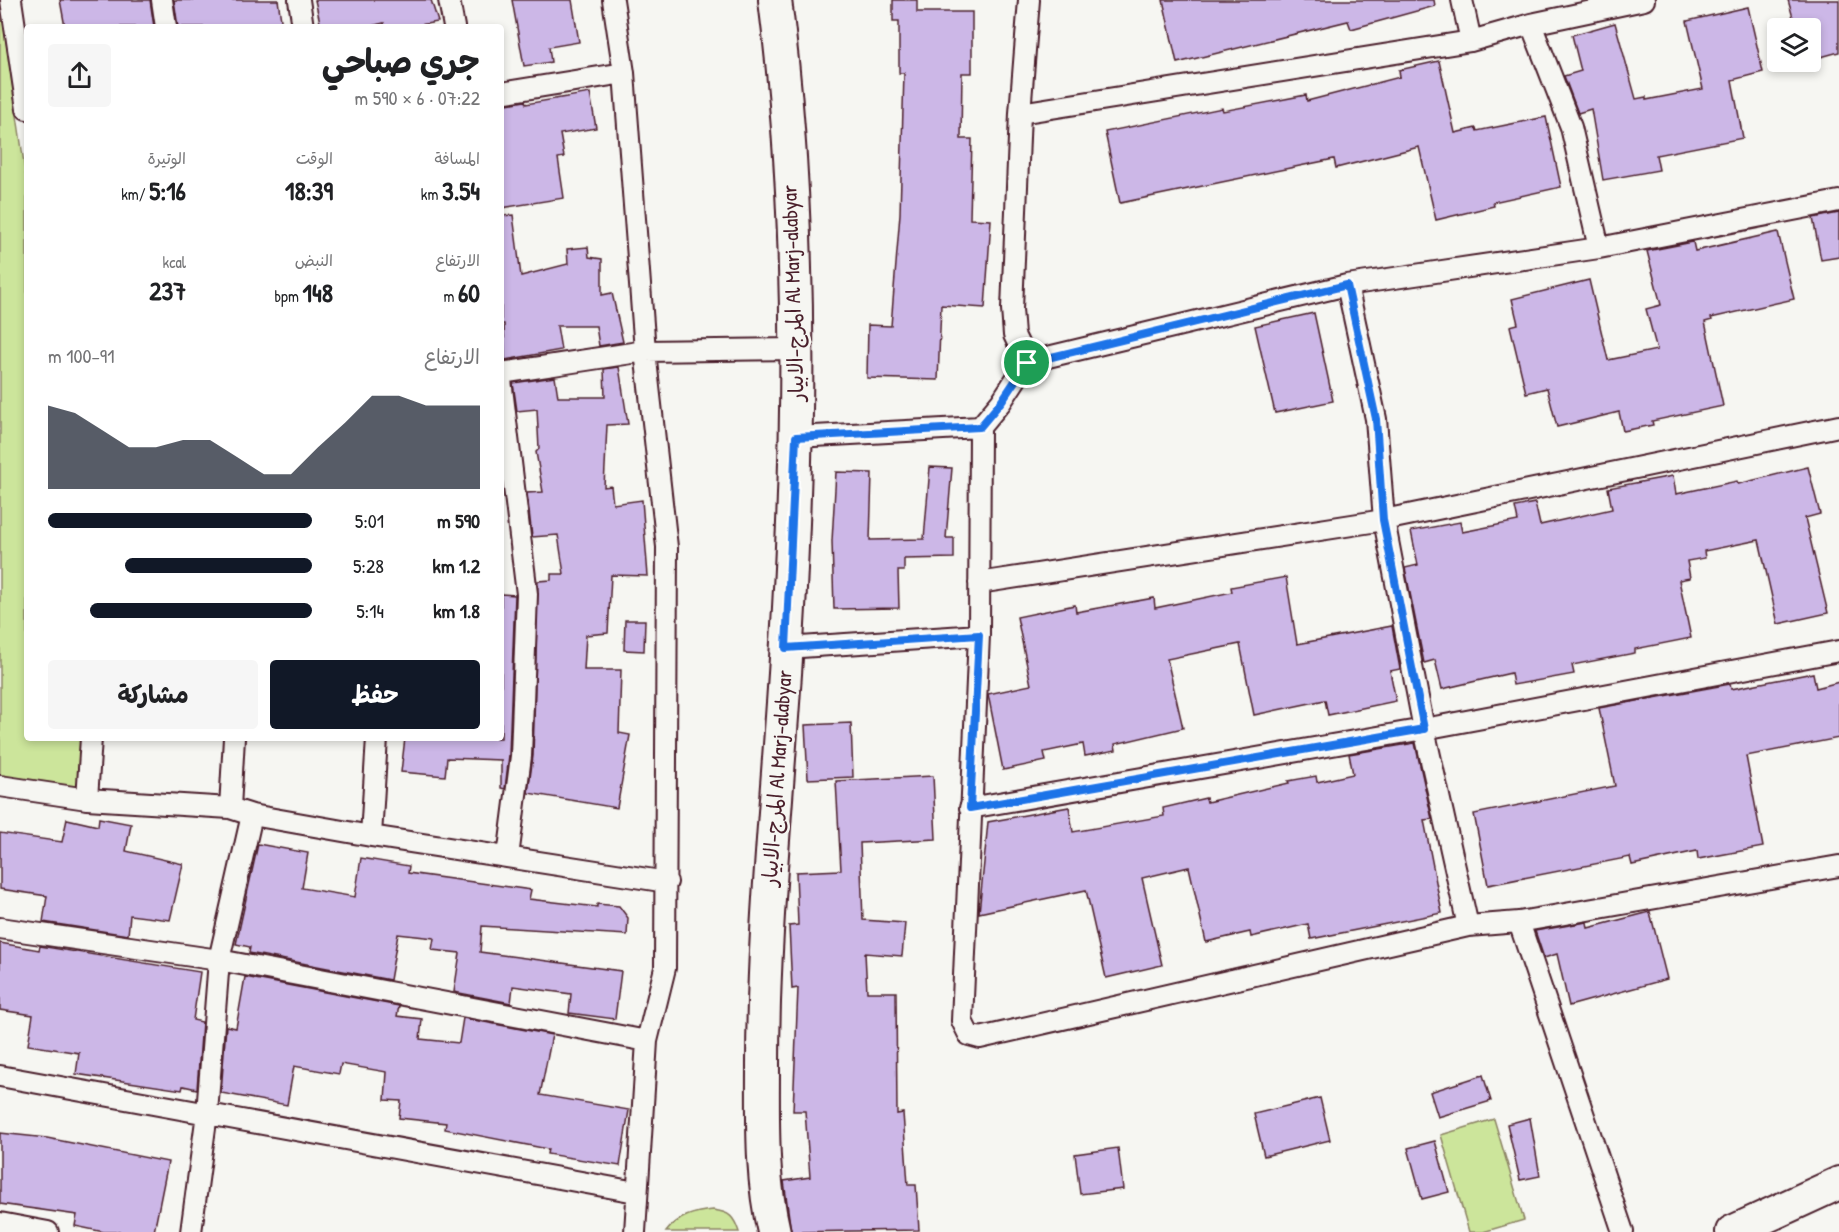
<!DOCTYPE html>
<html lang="ar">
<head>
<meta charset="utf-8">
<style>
	:root { --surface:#fff; --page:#f6f6f6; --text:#202124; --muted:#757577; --accent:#111827 }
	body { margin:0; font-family:"Patrick Hand","Playpen Sans Arabic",sans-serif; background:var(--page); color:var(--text); direction:rtl; height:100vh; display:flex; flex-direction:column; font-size:22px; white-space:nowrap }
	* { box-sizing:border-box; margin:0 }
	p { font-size:20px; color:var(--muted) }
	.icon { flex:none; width:33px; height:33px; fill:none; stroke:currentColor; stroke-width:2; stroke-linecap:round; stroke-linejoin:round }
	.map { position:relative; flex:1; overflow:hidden; direction:ltr }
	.side { position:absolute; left:24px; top:24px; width:480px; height:717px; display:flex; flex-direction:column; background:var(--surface); border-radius:6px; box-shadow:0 3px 9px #0003; direction:rtl }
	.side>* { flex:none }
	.fabs { position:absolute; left:1767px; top:18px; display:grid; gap:12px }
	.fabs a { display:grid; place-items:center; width:54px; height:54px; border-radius:6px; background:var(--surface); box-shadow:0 3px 9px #0003; font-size:30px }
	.pin { position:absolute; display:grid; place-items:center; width:51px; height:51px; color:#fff; margin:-26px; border:3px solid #fff; border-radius:50%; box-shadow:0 2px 6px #0007 }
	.round { display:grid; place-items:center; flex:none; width:63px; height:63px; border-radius:6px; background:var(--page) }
	.overview { display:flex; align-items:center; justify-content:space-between; height:102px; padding:0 24px }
	h1 { font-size:33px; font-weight:700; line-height:45px }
	.metrics { display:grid; grid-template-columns:repeat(3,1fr); gap:9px; height:102px; padding:6px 24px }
	.metrics div { display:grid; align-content:center }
	.metrics b { font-size:26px; font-weight:700 }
	.metrics small { font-size:16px; font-weight:400 }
	.metrics p { font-size:16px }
	.chart { height:168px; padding:12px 24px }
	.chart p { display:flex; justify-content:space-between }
	.chart svg { width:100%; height:108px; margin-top:6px; fill:var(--accent); opacity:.7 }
	.action { display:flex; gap:12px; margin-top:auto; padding:12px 24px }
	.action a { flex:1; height:69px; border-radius:6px; background:var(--accent); color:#fff; font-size:24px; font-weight:700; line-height:69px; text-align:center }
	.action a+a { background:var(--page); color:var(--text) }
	ul { padding:0 24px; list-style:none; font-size:20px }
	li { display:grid; grid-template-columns:96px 72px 1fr; align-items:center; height:45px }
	li i { height:15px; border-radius:8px; background:var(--accent) }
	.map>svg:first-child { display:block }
	.green { fill:#cce59b; stroke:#8b8263; stroke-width:1.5 }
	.building { fill:#ccb7e7; stroke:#4a1f2b; stroke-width:1.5 }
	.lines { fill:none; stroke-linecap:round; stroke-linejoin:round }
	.street-casing { stroke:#4a1f2b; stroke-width:24 }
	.primary-casing { stroke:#4a1f2b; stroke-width:36 }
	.street { stroke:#f6f6f2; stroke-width:20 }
	.primary { stroke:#f6f6f2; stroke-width:32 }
	.route-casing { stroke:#fff; stroke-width:12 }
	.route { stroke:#1a73e8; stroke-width:8 }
	.labels { text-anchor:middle; stroke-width:5; stroke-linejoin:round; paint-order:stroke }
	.street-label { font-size:21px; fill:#4a1f2b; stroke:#f6f6f2 }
</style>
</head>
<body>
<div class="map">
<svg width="1839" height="1232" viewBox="0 0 1839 1232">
	<rect width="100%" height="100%" fill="#f6f6f2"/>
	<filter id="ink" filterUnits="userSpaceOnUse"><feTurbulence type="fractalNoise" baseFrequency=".0167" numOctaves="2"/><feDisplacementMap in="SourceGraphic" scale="12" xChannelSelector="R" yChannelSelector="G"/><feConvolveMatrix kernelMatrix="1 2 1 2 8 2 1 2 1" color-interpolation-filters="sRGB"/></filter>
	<g filter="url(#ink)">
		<path class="green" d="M0,0L27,184V738H85L82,786L74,791L0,782Z
			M1494,1119L1524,1220L1483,1232H1469L1441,1135Z
			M713,1210C730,1212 734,1217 739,1232H666C678,1216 694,1212 713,1210Z"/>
		<path class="building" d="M60,0H150L154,27H65Z
			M174,0H278L282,27H178Z
			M315,0H431L438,22L407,27H385L384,23L367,27H321Z
			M512,0H572L579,42L549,47L551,62L524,66Z
			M893,0H917V12H972V73H962L961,139H972L970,219L991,220L985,308L941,305L938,380L867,378L868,325L891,326L900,214L904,73H899V21H893Z
			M1163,0H1434L1435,6L1351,29L1348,21L1177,63Z
			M1788,0H1839V52L1810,60V28H1796Z
			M1748,7L1763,72L1732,80L1743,138L1656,155L1659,170L1603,180L1591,109L1578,113L1564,76L1581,71L1572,35L1615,23L1636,99L1646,97V100L1703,89L1687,21Z
			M1439,61L1455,133L1476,128L1477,131L1546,117L1561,187L1493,202L1494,206L1436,220L1419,147L1336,168L1334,159L1120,203L1105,132L1222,108L1223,111L1306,95L1307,101L1400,77L1399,70Z
			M590,93L596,128L560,134L564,157L558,158L564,198L501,208V105L525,101L526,104Z
			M1839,213V257L1821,260L1813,218Z
			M513,215L521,276L568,264L567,249L588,247L589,257L602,259V295L612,293L623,342L599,346L596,326H557L561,350L505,360L504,324H501V216Z
			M1778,232L1794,299L1711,318L1712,320L1705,322L1723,406L1652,421L1653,425L1623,431L1619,412L1557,427L1547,388L1526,393L1510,326L1518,324L1512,299L1589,280L1608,360L1657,350L1646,309L1661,305L1647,251L1693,242L1695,251Z
			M1314,313L1333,401L1275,413L1255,326Z
			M619,367L628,424L607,425L604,487L611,486L613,504L642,500L648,576L611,575L608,633L586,635L584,670H621L619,733L630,735L617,808L528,793L533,756L538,581L551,580V574H564L558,535L532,537L527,493L543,492L536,452L539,449L537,409L517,411L513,383L555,377L558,397H605L604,369Z
			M930,467L952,468L946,538H954V558L904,559V571H898L899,608L834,609L832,541L836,472L872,473L870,540L924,539Z
			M1808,467L1820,514L1805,518L1828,613L1778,624L1759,540L1704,551L1705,558L1687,561L1690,578L1679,580L1691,638L1635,649V653L1572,665L1574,674L1513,685L1511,673L1442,689L1435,660L1424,663L1405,568L1418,565L1411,531L1460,522L1462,532L1518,521L1515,507L1535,503L1540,525L1612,509L1608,488L1673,476L1676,494L1737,481L1738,484Z
			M1286,577L1297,644L1392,626L1400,669L1390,671L1396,701L1328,715L1325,700L1254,715L1240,644L1167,659L1183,728L1115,744L1116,750L1085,756L1083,744L1044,752L1046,761L1003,770L988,694L1031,685L1017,617L1075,605L1076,612L1154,598L1155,608L1232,592L1231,587Z
			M501,594L515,595L509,755L505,789L501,788V760L447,758L445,776L401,772L405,738H501Z
			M625,620H645L644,651L624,650Z
			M1813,673L1816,688L1839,682V738L1746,756L1763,847L1698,859L1697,851L1632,865L1630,857L1488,885L1474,814L1615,786L1599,708L1730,684L1731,689Z
			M851,723L853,777L808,779L805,725Z
			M1415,743L1432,819L1424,820L1442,913L1311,939L1308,924L1251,937L1250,932L1206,942L1189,867L1142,878L1162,965L1106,978L1086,890L979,913L988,822L1069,807L1073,832L1164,816L1163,808L1206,798L1207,802L1289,783L1288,781L1316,776L1317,782L1353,774L1349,754Z
			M933,776L936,839L860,843L863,920L905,923L902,956L865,953L867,992H896L897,1114L903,1113L908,1185H916L919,1230L791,1232L784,1181L810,1177L805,1111H793L798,988L792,989L789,926L798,925L796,872L841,870L836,781Z
			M99,818L131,824L126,851L183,864L170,920L130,915L128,935L43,922L47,896L0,889V833L62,842L67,819L98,826Z
			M258,844L308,853L302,888L355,897L361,858L409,866L408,873L531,890L529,899L597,907V904L619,906L628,918L627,935L482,926L480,952L621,971L615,1019L569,1013L571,994L513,986L511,1003L454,992L460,953L432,950L434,938L398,934L390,980L249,953L250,947L236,944Z
			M1650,912L1667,979L1569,1006L1557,954L1544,958L1535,931L1587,922L1588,928Z
			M0,943L39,950L40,946L200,972L193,1020L202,1022L197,1089L183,1086L182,1090L76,1074L79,1053L28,1045L33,1015L0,1010Z
			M245,977L399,1006L397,1016L422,1019L420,1039L459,1043L463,1018L552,1035L540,1095L629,1110L620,1166L547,1154L548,1149L445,1129L446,1123L399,1118L401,1101L385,1100L387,1072L341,1064L339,1074L294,1066L287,1105L221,1093L226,1026L236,1028Z
			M1483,1075L1491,1101L1438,1117L1430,1092Z
			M1320,1098L1330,1140L1264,1156L1254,1114Z
			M1530,1118L1540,1176L1520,1180L1507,1124Z
			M0,1133L47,1138L168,1162L154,1232H104L75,1226L77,1215L0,1204Z
			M1435,1141L1449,1192L1422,1199L1408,1148Z
			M1118,1148L1123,1189L1080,1194L1075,1154Z"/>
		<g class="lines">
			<g class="street-casing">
				<path id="street" d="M11,0L27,109
					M162,0L166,27
					M299,0L303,27
					M449,0L454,27
					M613,0L624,73L645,351L667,547L665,968L647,1041L635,1232
					M1462,0L1471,41
					M1531,24L1571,127L1599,248
					M501,93L624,73
					M1020,113L1471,41L1531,24L1644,0
					M1839,201L1599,248L1347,285L1027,362L1001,402L980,427L979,635L962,1021L969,1035L980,1038L1468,926L1519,922L1839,866
					M1347,285L1376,419L1384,520L1424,729L1468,926
					M1027,362L1014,335L1012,309L1020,113L1029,0
					M501,373L645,351L797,349
					M501,380L527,594L521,756L508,857
					M796,437L980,427
					M979,583L1384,520L1839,426
					M786,648L979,635
					M0,786L87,799L230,808L252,815L371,836L667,882
					M87,799L91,738
					M230,808L234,738
					M970,808L1424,729L1839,651
					M371,836L377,738
					M1519,922L1623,1232
					M0,928L219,960L647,1041
					M0,1076L636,1192
					M0,1223L48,1232
					M191,1232L207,1113L219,960L252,815"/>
			</g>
			<g class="primary-casing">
				<path id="primary" d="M774,1232C761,1177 763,1122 763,1065C763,953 773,843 781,731C799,488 806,242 775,0
					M1732,1232L1839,1183"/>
			</g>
			<use href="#street" class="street"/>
			<use href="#primary" class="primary"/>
		</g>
	</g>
	<g class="lines" filter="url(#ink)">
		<g class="route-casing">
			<path id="route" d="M1347,285L1376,419L1383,520L1424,729L970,808L979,635L786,648L796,437L980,427L1001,402L1027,363Z"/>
		</g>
		<use href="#route" class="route"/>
	</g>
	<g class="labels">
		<g class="street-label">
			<text transform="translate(793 293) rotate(-92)" y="7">المرج-الابيار Al Marj-alabyar</text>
			<text transform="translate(777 778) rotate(-86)" y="7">المرج-الابيار Al Marj-alabyar</text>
		</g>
	</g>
</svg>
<div class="fabs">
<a><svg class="icon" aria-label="layers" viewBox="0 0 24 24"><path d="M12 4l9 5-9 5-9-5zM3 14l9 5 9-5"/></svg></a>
</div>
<div class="pin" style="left:1027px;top:363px;background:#1e9e55"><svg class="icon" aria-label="arrive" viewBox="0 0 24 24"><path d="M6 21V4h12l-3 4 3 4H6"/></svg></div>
<section class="side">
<div class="overview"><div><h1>جري صباحي</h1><p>07:22 · 6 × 590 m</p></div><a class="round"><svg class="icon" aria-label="share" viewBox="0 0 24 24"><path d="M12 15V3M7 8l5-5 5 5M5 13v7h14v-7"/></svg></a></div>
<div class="metrics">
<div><p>المسافة</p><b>3.54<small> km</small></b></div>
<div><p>الوقت</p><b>18:39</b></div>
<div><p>الوتيرة</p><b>5:16<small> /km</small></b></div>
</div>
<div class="metrics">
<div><p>الارتفاع</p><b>60<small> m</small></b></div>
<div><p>النبض</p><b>148<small> bpm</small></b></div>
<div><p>kcal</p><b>237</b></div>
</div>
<div class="chart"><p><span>الارتفاع</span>91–100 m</p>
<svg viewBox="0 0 160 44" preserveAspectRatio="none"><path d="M0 44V10L10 13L20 20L30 27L40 27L50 24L60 24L70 31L80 38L90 38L100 27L110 17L120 6L130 6L140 10L150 10L160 10V44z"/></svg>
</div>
<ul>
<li><b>590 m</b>5:01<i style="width:100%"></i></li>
<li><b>1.2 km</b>5:28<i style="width:71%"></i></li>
<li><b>1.8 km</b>5:14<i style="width:84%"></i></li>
</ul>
<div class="action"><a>حفظ</a><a>مشاركة</a></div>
</section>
</div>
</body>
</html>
